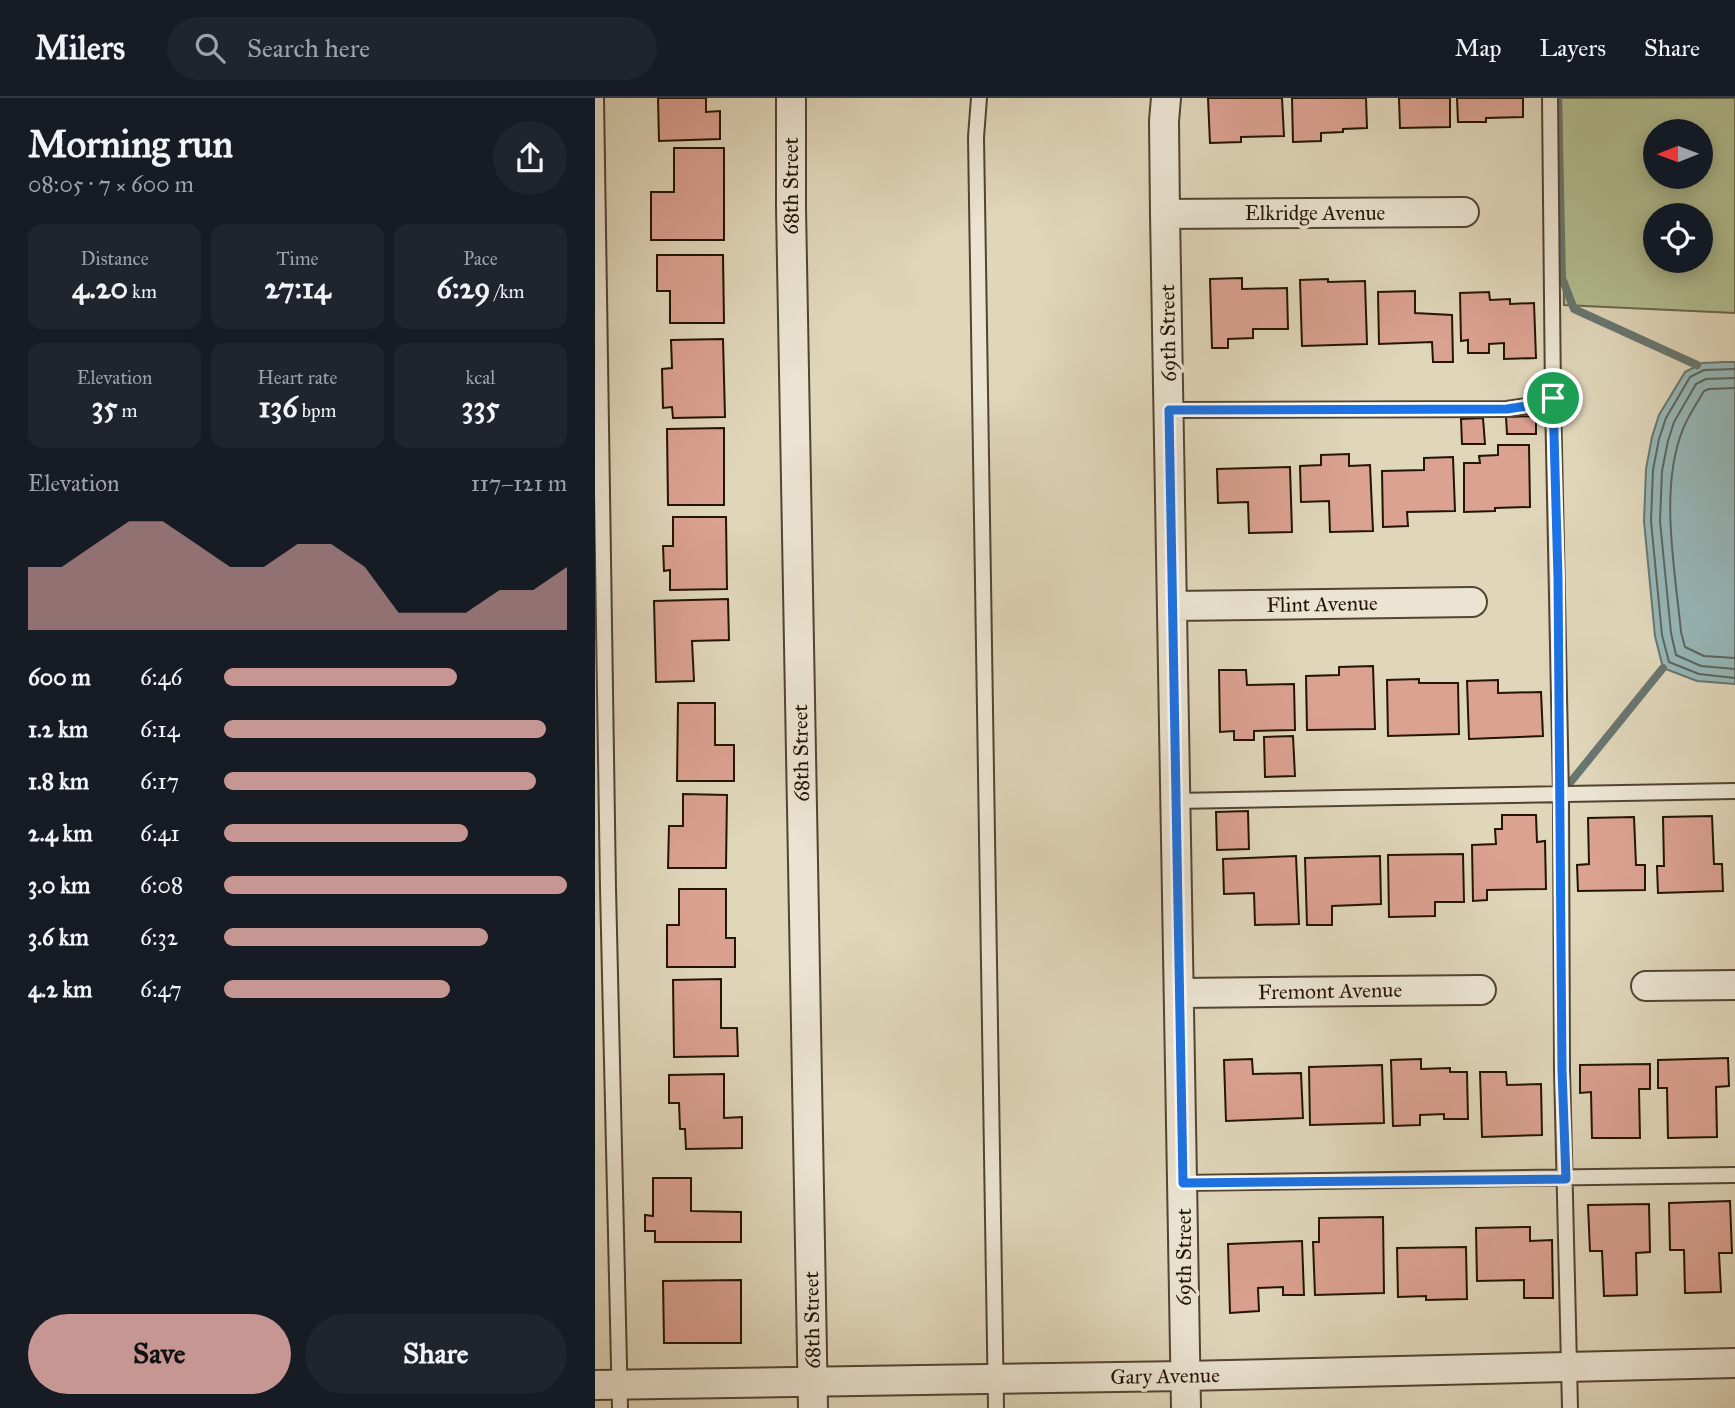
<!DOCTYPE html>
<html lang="en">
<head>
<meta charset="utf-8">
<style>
	:root { --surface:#171b24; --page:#20242c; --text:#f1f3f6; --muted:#9ea1a6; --line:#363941; --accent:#c59692 }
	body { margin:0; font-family:"IM FELL Great Primer",serif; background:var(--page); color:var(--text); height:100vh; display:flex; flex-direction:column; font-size:26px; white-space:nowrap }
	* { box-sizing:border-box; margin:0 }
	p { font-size:23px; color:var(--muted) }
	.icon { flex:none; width:38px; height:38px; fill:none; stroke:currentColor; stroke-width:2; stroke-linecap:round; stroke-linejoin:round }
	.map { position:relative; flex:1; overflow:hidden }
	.drawer { display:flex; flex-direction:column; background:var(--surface); width:595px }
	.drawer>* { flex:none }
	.needle { width:46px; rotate:269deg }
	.buttons { position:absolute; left:1048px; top:21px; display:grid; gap:14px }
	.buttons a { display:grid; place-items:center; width:70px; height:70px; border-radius:50%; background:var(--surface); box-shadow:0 4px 18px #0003; font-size:35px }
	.pin { position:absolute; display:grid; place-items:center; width:60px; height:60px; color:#fff; margin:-30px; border:4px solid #fff; border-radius:50%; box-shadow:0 2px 7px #0007 }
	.round { display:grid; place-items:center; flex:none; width:74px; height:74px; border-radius:37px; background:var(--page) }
	.summary { display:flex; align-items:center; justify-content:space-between; height:119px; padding:0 28px }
	h1 { font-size:38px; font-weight:800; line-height:52px }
	.stats { display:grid; grid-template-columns:repeat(3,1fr); gap:10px; height:119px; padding:7px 28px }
	.stats div { display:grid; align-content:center; border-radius:14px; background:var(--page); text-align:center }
	.stats b { font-size:30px; font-weight:800 }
	.stats small { font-size:19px; font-weight:400 }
	.stats p { font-size:19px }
	.chart { height:196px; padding:14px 28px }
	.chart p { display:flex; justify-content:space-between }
	.chart svg { width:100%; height:126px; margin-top:7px; fill:var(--accent); opacity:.7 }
	.primary-button { display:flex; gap:14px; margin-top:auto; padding:14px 28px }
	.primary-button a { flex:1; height:80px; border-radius:42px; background:var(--accent); color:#111; font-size:28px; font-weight:800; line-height:80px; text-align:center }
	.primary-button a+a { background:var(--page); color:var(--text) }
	ul { padding:0 28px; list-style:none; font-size:23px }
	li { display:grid; grid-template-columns:112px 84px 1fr; align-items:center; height:52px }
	li i { height:18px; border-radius:9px; background:var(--accent) }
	header { display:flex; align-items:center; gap:42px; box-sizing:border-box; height:98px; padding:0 35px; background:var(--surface); border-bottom:2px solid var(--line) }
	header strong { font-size:33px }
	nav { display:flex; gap:38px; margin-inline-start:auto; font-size:24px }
	.search { width:490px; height:63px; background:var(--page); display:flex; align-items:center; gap:18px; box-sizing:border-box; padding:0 24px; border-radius:38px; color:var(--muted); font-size:26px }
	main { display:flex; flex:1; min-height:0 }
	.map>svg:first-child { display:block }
	.green { fill:#b2be90; stroke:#6a694a; stroke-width:2; fill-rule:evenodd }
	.water { fill:#96b7b8; stroke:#687670; stroke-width:2 }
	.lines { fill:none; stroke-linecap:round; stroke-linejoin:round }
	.shore { stroke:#5c665e; stroke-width:2 }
	.stream { stroke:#687670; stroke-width:8 }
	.building { fill:#dba191; stroke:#231403; stroke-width:2 }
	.lane-casing { stroke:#524431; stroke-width:18 }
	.street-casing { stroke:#524431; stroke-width:32 }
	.lane { stroke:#ebe4d2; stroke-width:14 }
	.street { stroke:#ebe4d2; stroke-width:28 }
	.route-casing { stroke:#fff; stroke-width:14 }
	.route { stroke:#1a73e8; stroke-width:9 }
	.labels { text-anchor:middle; stroke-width:7; stroke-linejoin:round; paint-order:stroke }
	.street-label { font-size:21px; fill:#231403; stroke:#ebe4d2 }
</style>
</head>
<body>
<header>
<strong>Milers</strong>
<div class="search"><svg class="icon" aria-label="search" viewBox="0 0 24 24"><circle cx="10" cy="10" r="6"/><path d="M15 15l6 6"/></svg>Search here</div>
<nav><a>Map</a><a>Layers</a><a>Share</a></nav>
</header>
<main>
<section class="drawer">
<div class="summary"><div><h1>Morning run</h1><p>08:05 · 7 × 600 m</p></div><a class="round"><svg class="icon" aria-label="share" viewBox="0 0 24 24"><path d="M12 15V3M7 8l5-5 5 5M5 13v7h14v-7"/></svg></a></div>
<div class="stats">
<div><p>Distance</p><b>4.20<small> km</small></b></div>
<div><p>Time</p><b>27:14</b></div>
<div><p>Pace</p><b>6:29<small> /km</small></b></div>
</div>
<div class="stats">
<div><p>Elevation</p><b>35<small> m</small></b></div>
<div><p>Heart rate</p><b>136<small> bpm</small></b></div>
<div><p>kcal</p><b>335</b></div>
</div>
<div class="chart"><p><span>Elevation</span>117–121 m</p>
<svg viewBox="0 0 160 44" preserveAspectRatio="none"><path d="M0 44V22L10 22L20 14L30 6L40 6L50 14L60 22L70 22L80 14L90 14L100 22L110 38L120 38L130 38L140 30L150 30L160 22V44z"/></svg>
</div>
<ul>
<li><b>600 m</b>6:46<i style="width:68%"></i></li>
<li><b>1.2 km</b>6:14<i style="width:94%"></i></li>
<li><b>1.8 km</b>6:17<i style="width:91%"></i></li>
<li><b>2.4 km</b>6:41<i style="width:71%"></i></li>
<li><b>3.0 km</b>6:08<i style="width:100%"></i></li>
<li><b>3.6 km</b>6:32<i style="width:77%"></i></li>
<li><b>4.2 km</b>6:47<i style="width:66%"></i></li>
</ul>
<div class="primary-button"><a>Save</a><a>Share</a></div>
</section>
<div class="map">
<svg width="1140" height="1310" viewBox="0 0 1140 1310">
	<rect width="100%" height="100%" fill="#e0d6ba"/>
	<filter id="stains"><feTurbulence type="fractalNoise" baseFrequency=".00286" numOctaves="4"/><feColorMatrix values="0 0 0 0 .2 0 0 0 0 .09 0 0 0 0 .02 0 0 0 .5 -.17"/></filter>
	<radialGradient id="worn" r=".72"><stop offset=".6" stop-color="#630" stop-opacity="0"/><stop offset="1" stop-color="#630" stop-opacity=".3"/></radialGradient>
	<path class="green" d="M966,0H1140V215L969,207ZM1060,33H1106V79H1060ZM1060,117H1106V163H1060Z"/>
	<path class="water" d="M1130,264H1140V586L1102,583L1068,570L1060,538L1049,423L1051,371L1057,339L1064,317L1090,274L1107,265Z"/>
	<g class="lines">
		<path class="shore" d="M1140,271L1109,272L1095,279L1071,320L1064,341L1058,372L1056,423L1067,537L1074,564L1104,576L1140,580
			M1140,280L1111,281L1101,286L1079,324L1073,343L1067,373L1065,423L1076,535L1081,557L1106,568L1140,571
			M1140,290L1114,291L1109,293C1102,305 1093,318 1088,331C1064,390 1080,471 1086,534L1090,549L1109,558L1140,560"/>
		<path class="stream" d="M963,0L967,180L979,211L1102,267
			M974,686L1068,570"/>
	</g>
	<path class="building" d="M63,0H111V14L125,13V41L64,43Z
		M613,0H687L689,38L646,39V44L615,45Z
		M697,0H771L772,30L748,31V34L726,35V43L698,44Z
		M804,0H855V29L805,30Z
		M862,0H928V19L891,20V24H863Z
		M79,50H129V142H56V94H79Z
		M62,157H128L129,225H75V193H62Z
		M647,180V191L692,190L693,231H658V240L633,241V250H617L615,181Z
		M733,181V184L770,183L772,246L707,248L705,182Z
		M820,193V215L857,217L858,264H838L837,244L784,246L783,194Z
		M894,194L895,202L915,201V206L939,205L941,260L909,261V245L894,246V255H873V242L866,243L865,195Z
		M128,241L130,319L78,320L77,309L68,310L67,271L77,270L76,242Z
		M941,318V336H912L911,319Z
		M888,320L890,346H867L866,321Z
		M129,330V407H73L72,331Z
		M903,347H934L935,409L900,410V413L869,414V365H885L884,358L903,357Z
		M754,356V368L775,367L778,433L735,434L734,403L706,404L705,368L726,367V357Z
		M858,359L860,413L812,414L813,428L788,429L787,373L829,372V360Z
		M695,369L697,434L654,435L653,404L623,405L622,371Z
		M78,419H131L132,491L75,492V472L69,473L68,448H78Z
		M133,501L134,542L97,543L99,583L61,584L59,503Z
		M778,568L780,631L712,632L711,578L744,577V569Z
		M624,572H651L652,587L699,586L700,632L659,633V642H639V633L625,634Z
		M824,581V585H863L864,636L793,638L792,582Z
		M903,582V595L946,594L948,638L874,641L872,583Z
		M83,605H120V647H139V683H82Z
		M698,638L700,678L670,679L669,639Z
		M88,696L132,697L131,770H73L74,728H88Z
		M653,713L654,751L622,752L621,714Z
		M907,717H941L942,744L950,743L951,791L892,792V802L878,803L877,747L901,746L900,731H907Z
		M1117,718L1119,766H1127L1128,793L1063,795L1062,768H1069L1068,719Z
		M1039,719L1041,767H1050V792L983,793L982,767L994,766L993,720Z
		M868,756L869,804H840V818L794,819L793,757Z
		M701,758L704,826L660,827L659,795L629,796L628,761Z
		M785,758L786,806L737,808V827H712L710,760Z
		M84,791H131V840H140V869H72V827H84Z
		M126,881V930H142L143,958L79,959L78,882Z
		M1133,960L1134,988L1121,989L1122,1039L1073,1040L1072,990H1063V962Z
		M657,961L658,976L706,975L708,1020L631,1023L629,962Z
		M826,961V971L855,970V974H872L873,1021H849V1016L825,1017V1027L798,1028L796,962Z
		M1055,966V991H1044L1045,1040H997L996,994L985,995V967Z
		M787,967L789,1025L715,1027L714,969Z
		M885,974H911L912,987L946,986L947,1037L887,1039Z
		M129,976V1020L147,1019V1050L91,1051L90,1031H85L84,1005H74V977Z
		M58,1080H96V1113L146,1114V1144H60V1133H50V1117L58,1118Z
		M1135,1103L1137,1155H1124L1126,1194L1090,1195L1089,1152H1075L1074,1105Z
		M1054,1106L1055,1154L1041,1155L1042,1197L1009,1198L1007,1153H995L993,1107Z
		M788,1119L789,1195L720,1197L718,1144H724V1120Z
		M935,1129V1143L957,1142L958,1200H929V1182L882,1183L881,1130Z
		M707,1143L709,1197H688V1189L663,1190L664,1213L635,1215L633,1146Z
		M871,1149L872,1201L831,1202V1198L803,1199L802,1150Z
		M146,1182V1245H69L68,1183Z"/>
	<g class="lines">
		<g class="lane-casing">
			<path id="lane" d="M1,0L13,790L25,1310
				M384,0L381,39L401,1310
				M955,0L958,300L966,697L967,972L975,1310
				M574,312L912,311L938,307L958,300
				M580,703L1140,693
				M588,1085L1140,1077"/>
		</g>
		<g class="street-casing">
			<path id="street" d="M196,0V110L218,1310
				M571,0L569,23L570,116L591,1310
				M570,116L869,114
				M578,508L877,504
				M1051,888L1140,887
				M585,895L886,892
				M0,1287L590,1278L1140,1265"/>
		</g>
		<use href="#lane" class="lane"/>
		<use href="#street" class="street"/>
	</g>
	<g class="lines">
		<g class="route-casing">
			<path id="route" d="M958,300L963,480L967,972L971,1081L588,1085L574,312L912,311L938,307Z"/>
		</g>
		<use href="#route" class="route"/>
	</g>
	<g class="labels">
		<g class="street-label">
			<text transform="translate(196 88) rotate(-90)" y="7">68th Street</text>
			<text x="720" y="122">Elkridge Avenue</text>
			<text transform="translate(573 235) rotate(-91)" y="7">69th Street</text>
			<text transform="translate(727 506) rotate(-1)" y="7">Flint Avenue</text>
			<text transform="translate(206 655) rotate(-91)" y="7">68th Street</text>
			<text transform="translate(735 893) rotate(-1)" y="7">Fremont Avenue</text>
			<text transform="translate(589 1159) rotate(-90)" y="7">69th Street</text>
			<text transform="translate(217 1222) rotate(-91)" y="7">68th Street</text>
			<text transform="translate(570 1278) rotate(-1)" y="7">Gary Avenue</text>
		</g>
	</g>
	<rect width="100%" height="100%" filter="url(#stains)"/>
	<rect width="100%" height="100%" fill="url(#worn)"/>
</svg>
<div class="buttons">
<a><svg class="needle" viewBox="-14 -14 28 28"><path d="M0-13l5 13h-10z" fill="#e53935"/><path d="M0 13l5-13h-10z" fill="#9ea1a6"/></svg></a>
<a><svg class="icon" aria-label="locate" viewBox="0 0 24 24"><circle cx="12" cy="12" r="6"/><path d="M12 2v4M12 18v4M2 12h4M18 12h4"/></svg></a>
</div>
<div class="pin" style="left:958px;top:300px;background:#1e9e55"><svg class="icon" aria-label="arrive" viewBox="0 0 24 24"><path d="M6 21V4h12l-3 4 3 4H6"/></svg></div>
</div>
</main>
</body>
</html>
